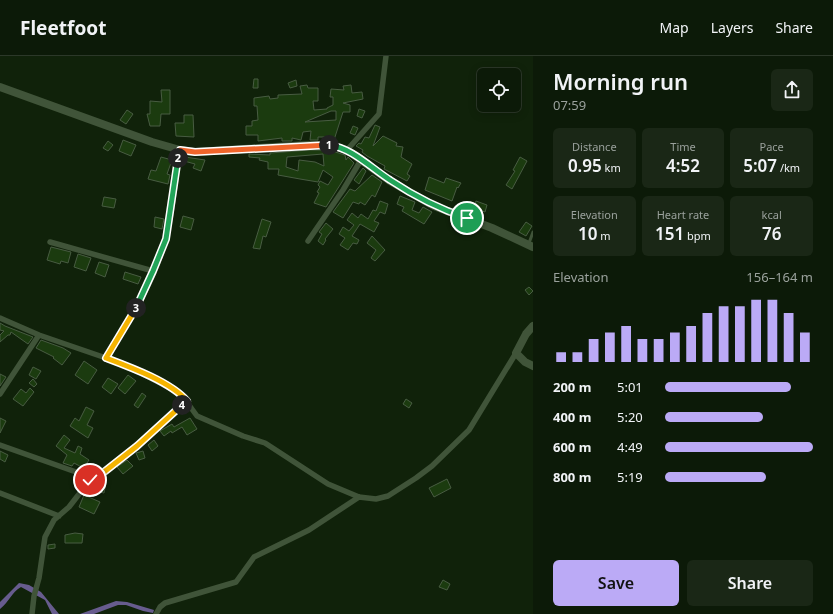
<!DOCTYPE html>
<html lang="en">
<head>
<meta charset="utf-8">
<style>
	:root { --surface:#0c1a08; --page:#1a2716; --text:#f1f3f6; --muted:#9aa19c; --line:#2c3829; --accent:#bbaaf6 }
	body { margin:0; font-family:"Noto Sans",sans-serif; background:var(--page); color:var(--text); height:100vh; display:flex; flex-direction:column; font-size:15px; white-space:nowrap }
	* { box-sizing:border-box; margin:0 }
	p { font-size:13px; color:var(--muted) }
	.icon { flex:none; width:22px; height:22px; fill:none; stroke:currentColor; stroke-width:2; stroke-linecap:round; stroke-linejoin:round }
	.map { position:relative; flex:1; overflow:hidden }
	.drawer { display:flex; flex-direction:column; background:var(--surface); width:300px }
	.drawer>* { flex:none }
	.fabs { position:absolute; left:477px; top:12px; display:grid; gap:8px }
	.fabs a { display:grid; place-items:center; width:44px; height:44px; border-radius:6px; background:var(--surface); box-shadow:0 2px 10px #0003,0 0 0 1px var(--line); font-size:20px }
	.pin { position:absolute; display:grid; place-items:center; width:34px; height:34px; color:#fff; margin:-17px; border:2px solid #fff; border-radius:50%; box-shadow:0 1px 4px #0007 }
	.km { position:absolute; width:20px; height:20px; margin:-10px; border-radius:50%; background:#222; color:#fff; font-size:11px; line-height:20px; text-align:center }
	.round { display:grid; place-items:center; flex:none; width:42px; height:42px; border-radius:6px; background:var(--page) }
	.headline { display:flex; align-items:center; justify-content:space-between; height:68px; padding:0 20px }
	h1 { font-size:22px; font-weight:600; line-height:30px }
	.figures { display:grid; grid-template-columns:repeat(3,1fr); gap:6px; height:68px; padding:4px 20px }
	.figures div { display:grid; align-content:center; border-radius:6px; background:var(--page); text-align:center }
	.figures b { font-size:17px; font-weight:600 }
	.figures small { font-size:11px; font-weight:400 }
	.figures p { font-size:11px }
	.chart { height:112px; padding:8px 20px }
	.chart p { display:flex; justify-content:space-between }
	.chart svg { width:100%; height:72px; margin-top:4px; stroke:var(--accent); stroke-width:6 }
	.button { display:flex; gap:8px; margin-top:auto; padding:8px 20px }
	.button a { flex:1; height:46px; border-radius:6px; background:var(--accent); color:#111; font-size:16px; font-weight:600; line-height:46px; text-align:center }
	.button a+a { background:var(--page); color:var(--text) }
	ul { padding:0 20px; list-style:none; font-size:13px }
	li { display:grid; grid-template-columns:64px 48px 1fr; align-items:center; height:30px }
	li i { height:10px; border-radius:5px; background:var(--accent) }
	header { display:flex; align-items:center; gap:24px; box-sizing:border-box; height:56px; padding:0 20px; background:var(--surface); border-bottom:1px solid var(--line) }
	header strong { font-size:19px }
	nav { display:flex; gap:22px; margin-inline-start:auto; font-size:14px }
	main { display:flex; flex:1; min-height:0 }
	.map>svg:first-child { display:block }
	.water { fill:#675c8e }
	.building { fill:#1b3b0f; stroke:#485c42; fill-rule:evenodd }
	.lines { fill:none; stroke-linecap:round; stroke-linejoin:round }
	.lane { stroke:#405439; stroke-width:3 }
	.street { stroke:#405439; stroke-width:5.5 }
	.secondary { stroke:#405439; stroke-width:8 }
	.split-1-casing { stroke:#fff; stroke-width:8 }
	.split-2-casing { stroke:#fff; stroke-width:8 }
	.split-3-casing { stroke:#fff; stroke-width:8 }
	.split-4-casing { stroke:#fff; stroke-width:8 }
	.split-5-casing { stroke:#fff; stroke-width:8 }
	.split-1 { stroke:#22a559; stroke-width:5 }
	.split-2 { stroke:#f0652b; stroke-width:5 }
	.split-3 { stroke:#22a559; stroke-width:5 }
	.split-4 { stroke:#f5b400; stroke-width:5 }
	.split-5 { stroke:#f5b400; stroke-width:5 }
</style>
</head>
<body>
<header>
<strong>Fleetfoot</strong>
<nav><a>Map</a><a>Layers</a><a>Share</a></nav>
</header>
<main>
<div class="map">
<svg width="533" height="558" viewBox="0 0 533 558">
	<rect width="100%" height="100%" fill="#10220a"/>
	<path class="water" d="M19,527L29,529L41,536L59,558H52L45,544L21,531C11,537 10,545 0,553V546Z
		M116,545L127,546L154,554L153,557L143,555L126,549H118L94,558H80Z"/>
	<path class="building" d="M254,23H258V32H253Z
		M296,24L297,30L290,32L288,27Z
		M307,29L308,32H318V45H313L314,54L327,53V52L333,49V41H330L331,33L344,34L343,30L351,29L352,37L362,36L363,43L343,47L350,49V56H343L334,84L330,83L331,81H318V84H310L311,75L303,76L301,84L292,82V85H282V82L258,85V79H246V70H252V65L258,64L257,50H254V42L269,40L270,43L278,42V39L302,38L300,30ZM336,55V64L305,66L331,55Z
		M161,34H170V58H161L160,70H150L147,58H150V45L162,46Z
		M359,53L365,55L362,62L357,60Z
		M127,54L133,58L126,68L120,64Z
		M184,59H193L194,81L176,80L175,67H184Z
		M375,69L380,71L373,90L383,80L397,87L396,90L403,91L401,101L412,108L407,118L410,120L407,125L384,113L385,110L367,100L362,96L363,94L356,90L359,87L361,88L365,81L369,82Z
		M353,70L358,72L355,79L350,77Z
		M123,84L136,89L131,100L119,95Z
		M108,85L113,89L108,95L103,92Z
		M309,94H329L345,99L346,104L348,101L354,107L326,151L314,147L319,137L317,136L320,131L318,129L320,125L328,129L333,121L323,114L318,126L300,123L278,119L279,113H268V106L259,104L260,102L249,101V98L270,99V97ZM323,98L324,110L315,106L299,104L298,115L286,111L287,101Z
		M161,101L172,104L167,118L170,119L168,128L148,123L151,114L156,115Z
		M185,101L205,104L201,115L193,112L195,108L184,105Z
		M520,101L527,105L512,133L506,129L515,115L513,114Z
		M363,112L366,115L359,128L354,124Z
		M372,119L382,126L375,141L372,139L365,149L360,146L359,148L353,146L343,162L333,156L350,133L355,135Z
		M429,121L444,127L446,122L461,127L458,132L457,131L452,145L425,134Z
		M400,140L415,146L412,154L419,157L423,151L432,156L424,168L402,155L404,151L397,148Z
		M104,141L116,143L114,152L102,150Z
		M380,145L388,148L385,158L380,156L374,165L379,167L374,176L360,168L352,180L359,184L357,188L353,187L348,194L340,189L345,182L339,178L343,171L349,175L354,169L347,164L352,157L358,162L361,158L368,163L373,154L376,155Z
		M476,145L487,149L485,156L473,152Z
		M183,160L194,163L191,174L180,171Z
		M155,161L164,163L162,173L154,171Z
		M262,163L271,166L266,181L263,180L260,193L253,192Z
		M526,166L532,170L526,180L519,176Z
		M326,167L333,173L325,183L326,184L323,189L318,185L322,178L319,176Z
		M372,180L385,194L375,205L371,202L376,194L367,187Z
		M51,191L71,196L68,207L61,205L60,208L47,204Z
		M78,198L91,202L86,215L74,211Z
		M99,206L109,209L105,221L95,217Z
		M125,216L141,221L138,228L123,223Z
		M529,231L533,235L529,239L525,234Z
		M0,267L5,270L33,281L28,288L11,276L10,279H8L0,286V279L4,275L0,274Z
		M41,284L63,292L71,297L62,309L53,302L54,301L36,292Z
		M84,305L97,314L88,328L75,319Z
		M33,311L41,315L36,323L29,319Z
		M0,318L6,321L0,330Z
		M128,319L136,325L125,338L118,332Z
		M108,322L118,328L111,338L102,331Z
		M33,323L37,328L34,331L29,327Z
		M30,332L34,336L23,350L13,343L21,333L26,337Z
		M142,337L146,340L138,352L134,349Z
		M406,343L412,347L409,352L403,348Z
		M86,351L94,355L87,369L93,372L88,382L70,370L75,362L79,365Z
		M0,362L6,365L0,377Z
		M190,362L197,373L187,379L182,371L172,377L171,375L164,380L160,375L172,368L174,371Z
		M64,379L70,384L64,392L75,397L78,390L82,392L80,398L89,404L87,407L96,413L93,417L74,407L72,410L63,407L67,399L56,390Z
		M154,384L158,390L152,395L148,389Z
		M0,395L8,399L5,406L0,403Z
		M143,395L145,402L139,404L136,397Z
		M127,404L133,410L123,418L117,411Z
		M447,423L451,432L434,441L429,432Z
		M98,426L106,428L104,437L96,435Z
		M84,439L100,446L94,458L79,451Z
		M75,477L83,478L82,487H65V479Z
		M55,488V492L48,493V489Z
		M443,524L450,528L447,534L439,531Z"/>
	<g class="lines">
		<path class="lane" d="M529,187L533,176"/>
		<path class="street" d="M347,94L379,58L386,0
			M308,185L343,134L361,104
			M50,186L153,215
			M0,262L39,279L106,302C129,265 155,225 166,182C173,154 175,123 180,94
			M106,302L132,312L181,338L197,360L243,380L265,387L328,428L359,441L376,443L388,440L416,422L432,410L469,374L516,297
			M0,338L39,279
			M0,389L93,422
			M0,437L59,460
			M32,558L34,540L39,522L45,481L54,464L69,451L90,424L104,416L137,390L187,345
			M156,558L160,551L165,547L236,526L254,501L309,474L359,441"/>
		<path class="secondary" d="M0,31L152,86L180,94L195,96L309,89H330L347,94L390,125L434,150L492,172L533,191
			M533,270L526,278L516,297L525,306L533,310"/>
	</g>
	<g class="lines">
		<g class="split-1-casing">
			<path id="split-1" d="M329,89C352,92 371,112 390,124C414,140 439,153 467,162"/>
		</g>
		<g class="split-2-casing">
			<path id="split-2" d="M178,102L180,94L195,96L329,89"/>
		</g>
		<g class="split-3-casing">
			<path id="split-3" d="M136,252L153,215L166,183L178,102"/>
		</g>
		<g class="split-4-casing">
			<path id="split-4" d="M136,252L106,302C130,311 171,326 187,345L182,349"/>
		</g>
		<g class="split-5-casing">
			<path id="split-5" d="M90,424L104,416L137,390L182,349"/>
		</g>
		<use href="#split-1" class="split-1"/>
		<use href="#split-2" class="split-2"/>
		<use href="#split-3" class="split-3"/>
		<use href="#split-4" class="split-4"/>
		<use href="#split-5" class="split-5"/>
	</g>
</svg>
<div class="fabs">
<a><svg class="icon" aria-label="locate" viewBox="0 0 24 24"><circle cx="12" cy="12" r="6"/><path d="M12 2v4M12 18v4M2 12h4M18 12h4"/></svg></a>
</div>
<div class="pin" style="left:467px;top:162px;background:#1e9e55"><svg class="icon" aria-label="arrive" viewBox="0 0 24 24"><path d="M6 21V4h12l-3 4 3 4H6"/></svg></div>
<div class="pin" style="left:90px;top:424px;background:#d93025"><svg class="icon" aria-label="check" viewBox="0 0 24 24"><path d="M5 12l5 5 9-10"/></svg></div>
<b class="km" style="left:329px;top:89px">1</b>
<b class="km" style="left:178px;top:102px">2</b>
<b class="km" style="left:136px;top:252px">3</b>
<b class="km" style="left:182px;top:349px">4</b>
</div>
<section class="drawer">
<div class="headline"><div><h1>Morning run</h1><p>07:59</p></div><a class="round"><svg class="icon" aria-label="share" viewBox="0 0 24 24"><path d="M12 15V3M7 8l5-5 5 5M5 13v7h14v-7"/></svg></a></div>
<div class="figures">
<div><p>Distance</p><b>0.95<small> km</small></b></div>
<div><p>Time</p><b>4:52</b></div>
<div><p>Pace</p><b>5:07<small> /km</small></b></div>
</div>
<div class="figures">
<div><p>Elevation</p><b>10<small> m</small></b></div>
<div><p>Heart rate</p><b>151<small> bpm</small></b></div>
<div><p>kcal</p><b>76</b></div>
</div>
<div class="chart"><p><span>Elevation</span>156–164 m</p>
<svg viewBox="0 0 160 44" preserveAspectRatio="none"><path d="M5 44V38M15 44V38M25 44V30M35 44V26M45 44V22M55 44V30M65 44V30M75 44V26M85 44V22M95 44V14M105 44V10M115 44V10M125 44V6M135 44V6M145 44V14M155 44V26"/></svg>
</div>
<ul>
<li><b>200 m</b>5:01<i style="width:85%"></i></li>
<li><b>400 m</b>5:20<i style="width:66%"></i></li>
<li><b>600 m</b>4:49<i style="width:100%"></i></li>
<li><b>800 m</b>5:19<i style="width:68%"></i></li>
</ul>
<div class="button"><a>Save</a><a>Share</a></div>
</section>
</main>
</body>
</html>
